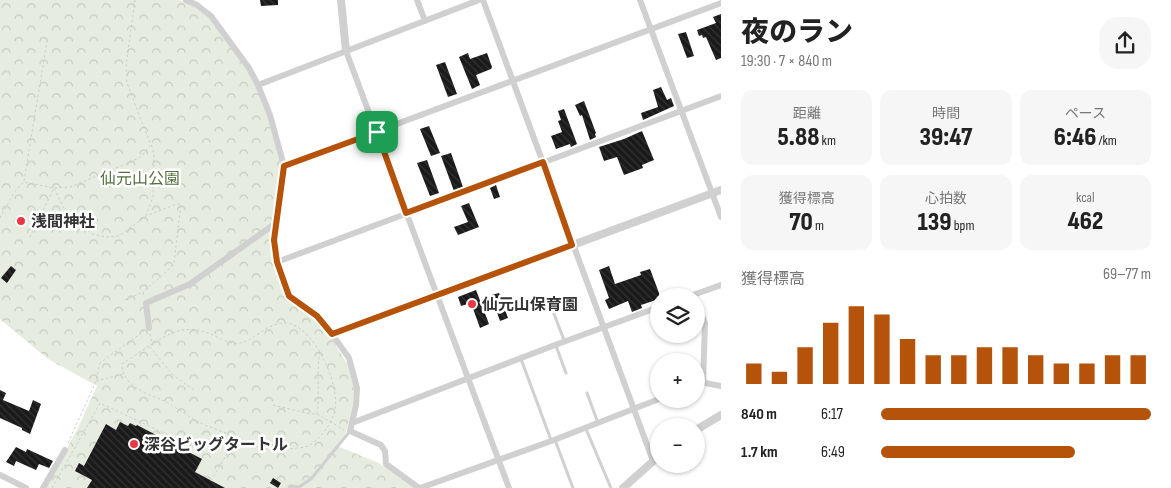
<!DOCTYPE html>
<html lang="ja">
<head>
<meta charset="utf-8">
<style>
	:root { --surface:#fff; --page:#f6f6f6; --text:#222; --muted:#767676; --accent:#b45309 }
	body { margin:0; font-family:"Sofia Sans Condensed","Noto Sans JP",sans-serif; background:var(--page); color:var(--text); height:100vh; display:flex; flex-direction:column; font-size:19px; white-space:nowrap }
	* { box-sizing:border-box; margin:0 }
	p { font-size:16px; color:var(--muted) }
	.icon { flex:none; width:28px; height:28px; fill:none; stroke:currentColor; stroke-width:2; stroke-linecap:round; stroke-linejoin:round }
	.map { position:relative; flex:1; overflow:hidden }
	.sheet { display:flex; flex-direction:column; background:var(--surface); width:450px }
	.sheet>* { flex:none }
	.controls { position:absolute; left:650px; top:288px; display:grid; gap:10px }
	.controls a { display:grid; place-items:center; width:55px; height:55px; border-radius:50%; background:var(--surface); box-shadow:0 1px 4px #0004; font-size:25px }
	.pin { position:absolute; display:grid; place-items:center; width:42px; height:42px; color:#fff; margin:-21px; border-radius:10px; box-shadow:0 2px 8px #0006 }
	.round { display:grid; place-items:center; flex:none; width:52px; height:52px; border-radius:20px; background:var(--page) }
	.headline { display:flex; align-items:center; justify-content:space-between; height:85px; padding:0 20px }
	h1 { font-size:28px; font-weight:800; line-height:38px }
	.stats { display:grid; grid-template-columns:repeat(3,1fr); gap:8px; height:85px; padding:5px 20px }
	.stats div { display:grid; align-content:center; border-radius:12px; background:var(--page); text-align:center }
	.stats b { font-size:25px; font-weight:800 }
	.stats small { font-size:14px; font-weight:400 }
	.stats p { font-size:14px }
	.chart { height:140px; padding:10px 20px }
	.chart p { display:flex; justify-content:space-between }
	.chart svg { width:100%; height:90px; margin-top:5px; stroke:var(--accent); stroke-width:6 }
	ul { padding:0 20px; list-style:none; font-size:16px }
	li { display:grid; grid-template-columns:80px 60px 1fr; align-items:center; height:38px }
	li i { height:12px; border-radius:6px; background:var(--accent) }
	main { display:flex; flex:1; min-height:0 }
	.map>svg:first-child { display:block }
	.park { fill:url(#park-crowns) }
	.building { fill:url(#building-back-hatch) }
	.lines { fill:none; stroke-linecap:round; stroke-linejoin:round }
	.path { stroke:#cdcdcd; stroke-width:1; stroke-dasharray:2.5 2.5; stroke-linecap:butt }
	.service { stroke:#d0d0d0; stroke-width:3 }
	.minor { stroke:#d0d0d0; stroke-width:6 }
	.tertiary { stroke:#d0d0d0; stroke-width:8 }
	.route-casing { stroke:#fff; stroke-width:10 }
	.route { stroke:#b45309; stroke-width:6 }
	.poi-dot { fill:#e63946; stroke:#fff; stroke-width:2 }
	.labels { text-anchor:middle; stroke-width:5; stroke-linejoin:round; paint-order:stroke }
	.park-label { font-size:16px; fill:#56703f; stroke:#fff }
	.poi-label { font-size:16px; font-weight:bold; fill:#333; stroke:#fff; text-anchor:start }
</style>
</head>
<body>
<main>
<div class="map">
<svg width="721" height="488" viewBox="0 0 721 488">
	<defs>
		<pattern id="park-crowns" width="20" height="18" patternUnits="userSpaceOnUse" patternTransform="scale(1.25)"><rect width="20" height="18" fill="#e6ecdf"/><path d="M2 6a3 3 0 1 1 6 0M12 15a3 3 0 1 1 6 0" fill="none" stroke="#c6cbc0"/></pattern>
		<pattern id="building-back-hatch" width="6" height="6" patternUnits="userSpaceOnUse" patternTransform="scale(1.25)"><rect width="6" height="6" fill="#1a1a1a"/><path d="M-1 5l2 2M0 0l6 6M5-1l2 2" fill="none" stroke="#333"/></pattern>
	</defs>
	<rect width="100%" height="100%" fill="#fff"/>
	<path class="park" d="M0,0H180L199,9L209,18L247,68L257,86L268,117L282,168L273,257L283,291L288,299L313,316L325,328L348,365L354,387L353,405L348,425L345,434L337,446L379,463L416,488H45L78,428L97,386L48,359L0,319Z"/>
	<path class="building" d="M260,0H278V5L261,6Z
		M721,14V58L716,60L706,37L703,38L702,35L699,36L697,30L716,23L713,17Z
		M686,32L694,56L687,58L678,34Z
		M468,53L470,59L487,53L492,67L491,69L476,75L480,85L472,89L459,57Z
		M445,62L457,94L448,97L436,65Z
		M661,87L667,100L671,98L674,106L643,120L641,113L658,107L653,90Z
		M584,101L596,133L595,134L596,137L590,140L582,115L580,116L575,105Z
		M564,109L577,144L571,147L570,144L556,149L551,136L562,132L558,121L561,120L558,111Z
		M429,126L440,153L431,156L420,129Z
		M642,131L654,160L642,165L643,168L624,175L617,157L604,161L599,147L624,139Z
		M451,153L463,187L454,191L441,156Z
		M427,160L439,193L430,196L417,163Z
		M496,185L500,197L494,199L490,188Z
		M469,203L479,227L458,235L454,227L468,222L461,206Z
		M11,266L16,270L7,283L1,278Z
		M609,266L615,284L641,275L640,272L650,269L659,293V299L641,305L642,308L632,312L628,301L609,309L605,300L609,298L599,270Z
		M476,290L489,324L480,328L471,303L461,306L458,297Z
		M499,293L508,318L500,321L491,295Z
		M0,390L6,393L3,400L29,411L33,400L41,404L30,434L22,430V428L0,418Z
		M120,422L128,426L130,423L136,426L137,425L202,459L195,472L225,488H87L92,480L75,471L79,463L84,466L106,424L116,430Z
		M16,447L26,452L27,449L53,461L49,468L39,464L36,470L16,461L14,466L6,462Z
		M273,478L281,483L278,488L270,483Z"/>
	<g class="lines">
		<path class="path" d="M135,0L126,66L127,83L150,143
			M24,181L47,41
			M0,218L15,191L24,182L54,188L70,187L131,162L142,156L151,144L154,153L153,197L146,215
			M30,237L54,188L65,210L76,221L92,234L106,237L119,236L146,216L177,204H181L174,263L167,271L143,292
			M125,300L143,292L144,296
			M150,334L152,343
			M149,346L122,364C122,387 147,393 164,401C172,405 179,410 187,415C199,424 214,428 228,434C242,440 259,449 274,450C279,451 285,449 289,449C295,448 303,448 308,446C319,440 330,426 334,414C343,390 314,322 284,323C267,323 253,341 240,343C233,345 225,341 219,338C190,323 175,329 149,346L173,375L194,390
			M96,381L123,374
			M273,405L306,413L317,414C320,393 316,373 320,352
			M317,414L344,430
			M68,443L96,381L100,363L144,331
			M211,481L236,438
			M52,488L100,403L204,452"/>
		<path class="service" d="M551,306L564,340
			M556,346L566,373
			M521,359L551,440
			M587,393L598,423
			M586,429L611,488
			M555,440L573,488
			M289,488L290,486L299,487L311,479L350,431"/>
		<path class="minor" d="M186,0L197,5L211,16L249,68L258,85L270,115L284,166L274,240L277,262L289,297L317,316L327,327L349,358L357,388L356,405L350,431L381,445L385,451L386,464L419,488
			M417,0L425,21
			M483,0L653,461
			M640,0L721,217
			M346,51L509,488
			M258,85L479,0
			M284,166L721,3
			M277,262L721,96
			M690,296L721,285
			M696,300L705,323L703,383
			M149,328L146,303L190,284L276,223
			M332,334L438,295
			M696,384L700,382L721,386
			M352,423L555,345L659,307
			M0,475L26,488
			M43,488L65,450
			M420,488L554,440L659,399"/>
		<path class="tertiary" d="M341,0L346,51
			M438,295L721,190
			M696,430L721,415
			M623,488L659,456"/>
	</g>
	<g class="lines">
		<g class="route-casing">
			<path id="route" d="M377,132L406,213L543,162L572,245L332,334L317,316L289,296L277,262L274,240L284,166Z"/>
		</g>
		<use href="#route" class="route"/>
	</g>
	<g class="poi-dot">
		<circle cx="21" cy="221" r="5"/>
		<circle cx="472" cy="304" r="5"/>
		<circle cx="134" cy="444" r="5"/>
	</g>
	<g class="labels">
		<g class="park-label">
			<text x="140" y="184">仙元山公園</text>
		</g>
		<g class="poi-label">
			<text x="31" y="227">浅間神社</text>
			<text x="482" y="310">仙元山保育園</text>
			<text x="144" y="450">深谷ビッグタートル</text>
		</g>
	</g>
</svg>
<div class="controls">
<a><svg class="icon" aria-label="layers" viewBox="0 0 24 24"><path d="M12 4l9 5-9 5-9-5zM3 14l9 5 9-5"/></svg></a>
<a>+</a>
<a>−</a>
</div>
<div class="pin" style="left:377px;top:132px;background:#1e9e55"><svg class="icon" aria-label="arrive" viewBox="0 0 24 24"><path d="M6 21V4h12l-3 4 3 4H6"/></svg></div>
</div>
<section class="sheet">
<div class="headline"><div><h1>夜のラン</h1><p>19:30 · 7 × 840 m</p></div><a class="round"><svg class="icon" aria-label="share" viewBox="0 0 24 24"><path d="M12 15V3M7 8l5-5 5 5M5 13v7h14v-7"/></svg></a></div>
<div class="stats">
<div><p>距離</p><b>5.88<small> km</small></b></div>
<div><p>時間</p><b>39:47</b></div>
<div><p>ペース</p><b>6:46<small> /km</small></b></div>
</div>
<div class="stats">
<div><p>獲得標高</p><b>70<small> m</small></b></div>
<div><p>心拍数</p><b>139<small> bpm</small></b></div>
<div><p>kcal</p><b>462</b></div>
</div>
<div class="chart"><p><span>獲得標高</span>69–77 m</p>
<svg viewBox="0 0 160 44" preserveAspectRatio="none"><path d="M5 44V34M15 44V38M25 44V26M35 44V14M45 44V6M55 44V10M65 44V22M75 44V30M85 44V30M95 44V26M105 44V26M115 44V30M125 44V34M135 44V34M145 44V30M155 44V30"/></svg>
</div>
<ul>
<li><b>840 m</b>6:17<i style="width:100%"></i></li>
<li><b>1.7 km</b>6:49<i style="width:72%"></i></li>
</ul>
</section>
</main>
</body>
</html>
